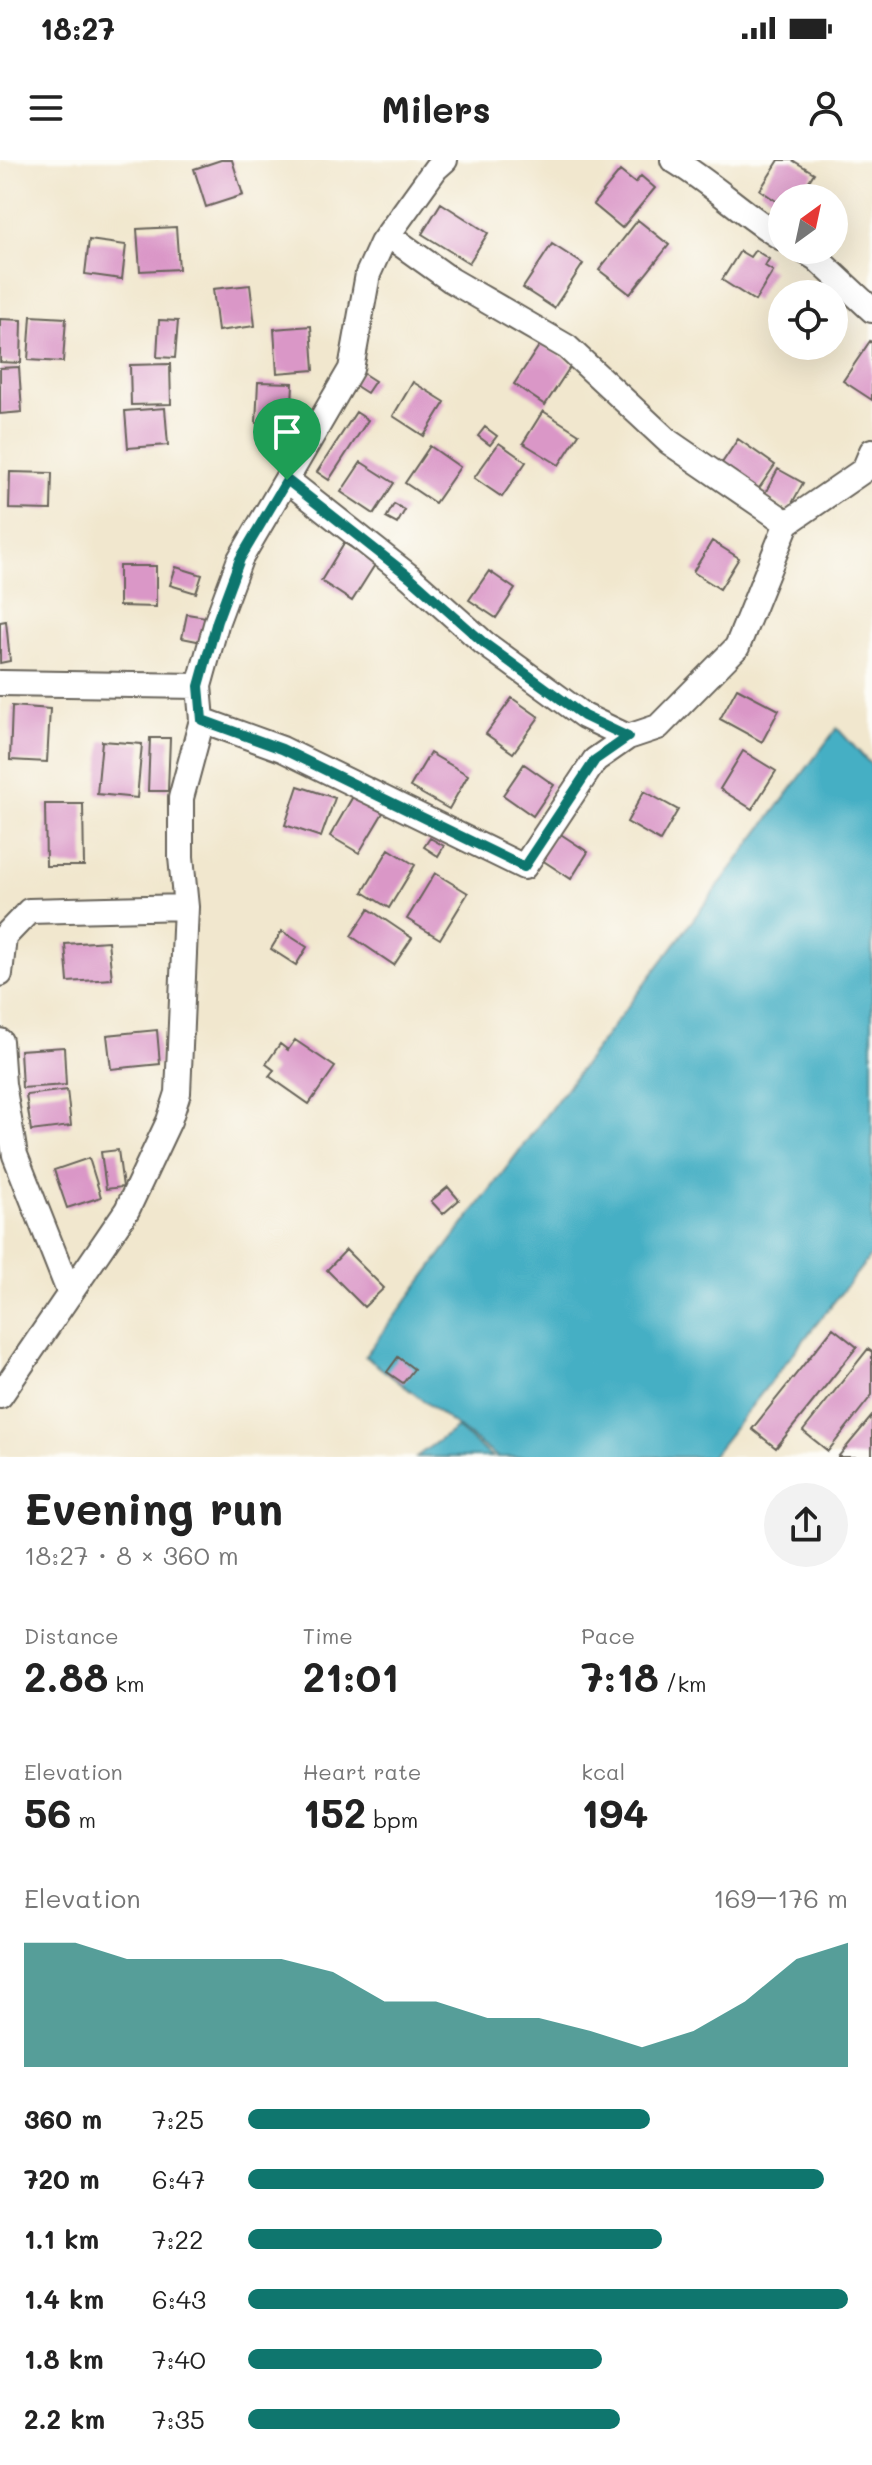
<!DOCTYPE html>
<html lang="en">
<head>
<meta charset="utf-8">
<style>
	:root { --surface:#fff; --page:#f2f2f2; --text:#222; --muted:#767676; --accent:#0f766e }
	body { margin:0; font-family:Mali,sans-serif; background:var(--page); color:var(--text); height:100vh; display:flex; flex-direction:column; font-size:30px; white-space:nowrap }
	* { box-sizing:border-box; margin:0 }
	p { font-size:26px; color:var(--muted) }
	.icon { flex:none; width:44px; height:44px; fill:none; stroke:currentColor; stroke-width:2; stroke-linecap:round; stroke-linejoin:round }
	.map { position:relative; height:1297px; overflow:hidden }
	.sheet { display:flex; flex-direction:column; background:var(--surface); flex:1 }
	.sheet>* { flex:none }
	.needle { width:52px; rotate:33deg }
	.buttons { position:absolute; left:768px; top:24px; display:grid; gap:16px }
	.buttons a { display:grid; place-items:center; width:80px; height:80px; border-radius:50%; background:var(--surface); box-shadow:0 8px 32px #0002; font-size:40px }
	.pin { position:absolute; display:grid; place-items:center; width:68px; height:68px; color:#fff; margin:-82px -34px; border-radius:50% 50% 50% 0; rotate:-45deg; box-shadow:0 0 8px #0007 }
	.pin .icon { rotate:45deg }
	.round { display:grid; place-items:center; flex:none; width:84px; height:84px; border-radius:42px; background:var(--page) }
	.summary { display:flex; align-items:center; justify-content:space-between; height:136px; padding:0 24px }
	h1 { font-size:44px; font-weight:700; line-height:60px }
	.metrics { display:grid; grid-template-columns:repeat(3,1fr); gap:12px; height:136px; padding:8px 24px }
	.metrics div { display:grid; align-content:center }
	.metrics b { font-size:40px; font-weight:700 }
	.metrics small { font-size:22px; font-weight:400 }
	.metrics p { font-size:22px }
	.chart { height:224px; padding:16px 24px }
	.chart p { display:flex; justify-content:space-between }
	.chart svg { width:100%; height:144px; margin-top:8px; fill:var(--accent); opacity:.7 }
	ul { padding:0 24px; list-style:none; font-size:26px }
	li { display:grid; grid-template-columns:128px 96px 1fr; align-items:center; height:60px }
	li i { height:20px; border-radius:10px; background:var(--accent) }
	.status { display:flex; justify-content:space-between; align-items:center; height:56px; padding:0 40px; background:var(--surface); direction:ltr }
	.status svg { height:22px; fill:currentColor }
	header { display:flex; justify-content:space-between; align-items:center; height:104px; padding:0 24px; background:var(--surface); font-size:36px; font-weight:700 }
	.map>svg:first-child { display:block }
	.water { fill:#45afc4; stroke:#306670; stroke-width:2 }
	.building { fill:#da97c7 }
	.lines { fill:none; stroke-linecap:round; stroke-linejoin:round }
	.minor-casing { stroke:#67635a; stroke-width:28 }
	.minor { stroke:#fff; stroke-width:24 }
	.route-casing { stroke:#fff; stroke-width:16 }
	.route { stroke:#0f766e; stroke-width:10 }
</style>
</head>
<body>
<div class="status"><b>18:27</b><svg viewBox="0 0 49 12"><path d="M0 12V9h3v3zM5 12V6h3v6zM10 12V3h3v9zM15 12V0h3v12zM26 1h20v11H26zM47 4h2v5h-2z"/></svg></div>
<header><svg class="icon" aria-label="menu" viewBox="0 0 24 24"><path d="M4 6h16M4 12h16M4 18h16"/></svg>Milers<svg class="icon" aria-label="person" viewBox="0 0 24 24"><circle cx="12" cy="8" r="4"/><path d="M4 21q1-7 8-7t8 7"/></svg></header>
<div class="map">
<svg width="872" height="1297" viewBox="0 0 872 1297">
	<rect width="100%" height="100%" fill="#fdfcf7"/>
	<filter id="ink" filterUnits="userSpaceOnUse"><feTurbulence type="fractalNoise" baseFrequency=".0125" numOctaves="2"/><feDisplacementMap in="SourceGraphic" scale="16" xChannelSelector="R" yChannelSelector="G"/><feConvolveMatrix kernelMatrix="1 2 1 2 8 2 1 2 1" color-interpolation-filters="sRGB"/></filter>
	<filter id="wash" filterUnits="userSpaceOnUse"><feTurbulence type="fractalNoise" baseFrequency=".006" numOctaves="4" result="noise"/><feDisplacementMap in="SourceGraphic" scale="32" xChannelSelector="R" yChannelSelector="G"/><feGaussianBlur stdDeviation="1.8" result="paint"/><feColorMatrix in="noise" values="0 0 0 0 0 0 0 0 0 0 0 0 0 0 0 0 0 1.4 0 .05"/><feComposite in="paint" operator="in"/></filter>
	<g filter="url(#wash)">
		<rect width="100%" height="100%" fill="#f1e7ce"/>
		<path class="water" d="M837,568L872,606V1094L711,1297H497L365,1196Z
			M456,1268L492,1297H416Z"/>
		<g id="blocks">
			<path class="building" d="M221,0H232L243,35L206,47L194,9Z
				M779,0H792L814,13L798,38H782V45L760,30Z
				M620,11L635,23L641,16L655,28L622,68L593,44Z
				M441,43L488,73L469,103L422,74Z
				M638,60L669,85L630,134L599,110Z
				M176,67L179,109L140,111L137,69Z
				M89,80L126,85L122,119L85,114Z
				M552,84L583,104L554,148L523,128Z
				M755,90L769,99L765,106L773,111L755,141L722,120L740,91L750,97Z
				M250,125L255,166L218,171L213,129Z
				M31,156L66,158L63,202L28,200Z
				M0,159L22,160L21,203L0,202Z
				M159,160L178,161L175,198L157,197Z
				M311,166L314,210L277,213L274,169Z
				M870,181L872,183V240L843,221Z
				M541,183L572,204L545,245L514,224Z
				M170,204L171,244L131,245L130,205Z
				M19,207L22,252L0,254V208Z
				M361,212L375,221L367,233L353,224Z
				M258,222L293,223L291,266L256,263Z
				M413,222L445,242L424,276L393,256Z
				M165,248L168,285L128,288L125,251Z
				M543,251L579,274L559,305L523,283Z
				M356,252L368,260L329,320L317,312Z
				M485,267L497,276L490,285L478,276Z
				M738,279L775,305L757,331L720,306Z
				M499,283L526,302L502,337L474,318Z
				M430,286L460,307L435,343L405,323Z
				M361,302L394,323L374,354L341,332Z
				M778,309L803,323L789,349L764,335Z
				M10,312L52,313L51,350L9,349Z
				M394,344L405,350L397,364L386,358Z
				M712,381L739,398L720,429L693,412Z
				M344,383L376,403L352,441L321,421Z
				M119,406H156V447L119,446Z
				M176,407L202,415L196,433L170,425Z
				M489,411L515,429L496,458L469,440Z
				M187,454L206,457L202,482L182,478Z
				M6,461L10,501L0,503V462Z
				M737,528L779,550L762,582L720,559Z
				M512,538L539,557L513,593L486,574Z
				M12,546L50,549L47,602L10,600Z
				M150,578H170L168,631H148Z
				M102,581L142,584L137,638L97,634Z
				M743,591L776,611L752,649L720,629Z
				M430,593L468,615L449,649L410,627Z
				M524,604L554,625L533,656L503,635Z
				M298,626L335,638L321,677L285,665Z
				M644,631L678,650L660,681L627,662Z
				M355,633L384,651L359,693L330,676Z
				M45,644H83L84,706H46Z
				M556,671L588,692L571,719L539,698Z
				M430,678L444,686L438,696L424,687Z
				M389,689L415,705L389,748L363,732Z
				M435,713L468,733L440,779L407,759Z
				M369,749L412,778L394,805L351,776Z
				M282,771L307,787L296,805L271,789Z
				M108,781L112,819L68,822L65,784Z
				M157,870L160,904L111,909L107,875Z
				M295,880L335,907L309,944L269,916L274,910L266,904L280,884L288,890Z
				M64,887L66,925L22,928L20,890Z
				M67,930L71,966L31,971L26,935Z
				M118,990L123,1027L106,1029L101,992Z
				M89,998L101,1037L67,1048L54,1010Z
				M448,1027L459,1040L443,1054L431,1041Z
				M346,1090L384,1128L364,1147L327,1110Z
				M833,1168L857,1187L776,1288L752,1269Z
				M868,1189L872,1192V1235L828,1291L803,1271Z
				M398,1197L414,1209L403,1223L387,1212Z
				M872,1256V1297H838Z"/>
		</g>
	</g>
	<g filter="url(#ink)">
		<use href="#blocks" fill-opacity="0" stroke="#67635a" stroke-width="2"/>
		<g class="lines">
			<g class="minor-casing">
				<path id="minor" d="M673,0C712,23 744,55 782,78
					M388,75L451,120L567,187L669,282L787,363
					M803,90L816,98L872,150
					M287,320L410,417L484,483L584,556L628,577L658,567L737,487L787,363L864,310L872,291
					M0,523L199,526
					M202,560L282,589L524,707L595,600L628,577
					M0,814L4,777L29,751L186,747
					M0,881L3,924L15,995L70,1134
					M0,1236L127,1050L169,961L178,933L186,747L181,697V638L202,560L199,526L217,461L240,399L351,209L368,114L382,83L436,8L445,0"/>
			</g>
			<use href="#minor" class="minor"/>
		</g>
	</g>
	<g class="lines" filter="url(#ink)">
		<g class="route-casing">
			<path id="route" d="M287,320L410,417L484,483L584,556L628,577L595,600L524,707L282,589L202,560L199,526L217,461L240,399Z"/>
		</g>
		<use href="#route" class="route"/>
	</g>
</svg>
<div class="buttons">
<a><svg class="needle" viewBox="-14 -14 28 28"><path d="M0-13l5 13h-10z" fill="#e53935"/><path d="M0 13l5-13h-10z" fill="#767676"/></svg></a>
<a><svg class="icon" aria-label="locate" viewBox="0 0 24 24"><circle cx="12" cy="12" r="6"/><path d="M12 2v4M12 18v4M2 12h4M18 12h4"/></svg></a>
</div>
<div class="pin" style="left:287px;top:320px;background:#1e9e55"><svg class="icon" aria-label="arrive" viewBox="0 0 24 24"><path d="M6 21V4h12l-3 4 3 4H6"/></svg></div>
</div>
<section class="sheet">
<div class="summary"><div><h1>Evening run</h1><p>18:27 · 8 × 360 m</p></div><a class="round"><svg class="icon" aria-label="share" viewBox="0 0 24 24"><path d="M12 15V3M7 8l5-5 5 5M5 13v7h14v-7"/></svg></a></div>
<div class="metrics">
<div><p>Distance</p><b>2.88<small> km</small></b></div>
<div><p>Time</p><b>21:01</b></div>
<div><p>Pace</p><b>7:18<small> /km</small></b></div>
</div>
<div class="metrics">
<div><p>Elevation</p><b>56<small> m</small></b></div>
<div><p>Heart rate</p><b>152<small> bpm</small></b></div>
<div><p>kcal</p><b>194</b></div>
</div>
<div class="chart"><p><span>Elevation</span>169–176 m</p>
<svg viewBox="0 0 160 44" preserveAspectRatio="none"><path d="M0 44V6L10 6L20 11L30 11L40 11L50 11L60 15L70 24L80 24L90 29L100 29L110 33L120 38L130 33L140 24L150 11L160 6V44z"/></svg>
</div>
<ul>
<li><b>360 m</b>7:25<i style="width:67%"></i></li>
<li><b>720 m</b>6:47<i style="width:96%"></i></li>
<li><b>1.1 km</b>7:22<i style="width:69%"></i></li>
<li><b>1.4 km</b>6:43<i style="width:100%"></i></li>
<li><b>1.8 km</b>7:40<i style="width:59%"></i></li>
<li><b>2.2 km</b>7:35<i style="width:62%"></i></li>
</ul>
</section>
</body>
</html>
